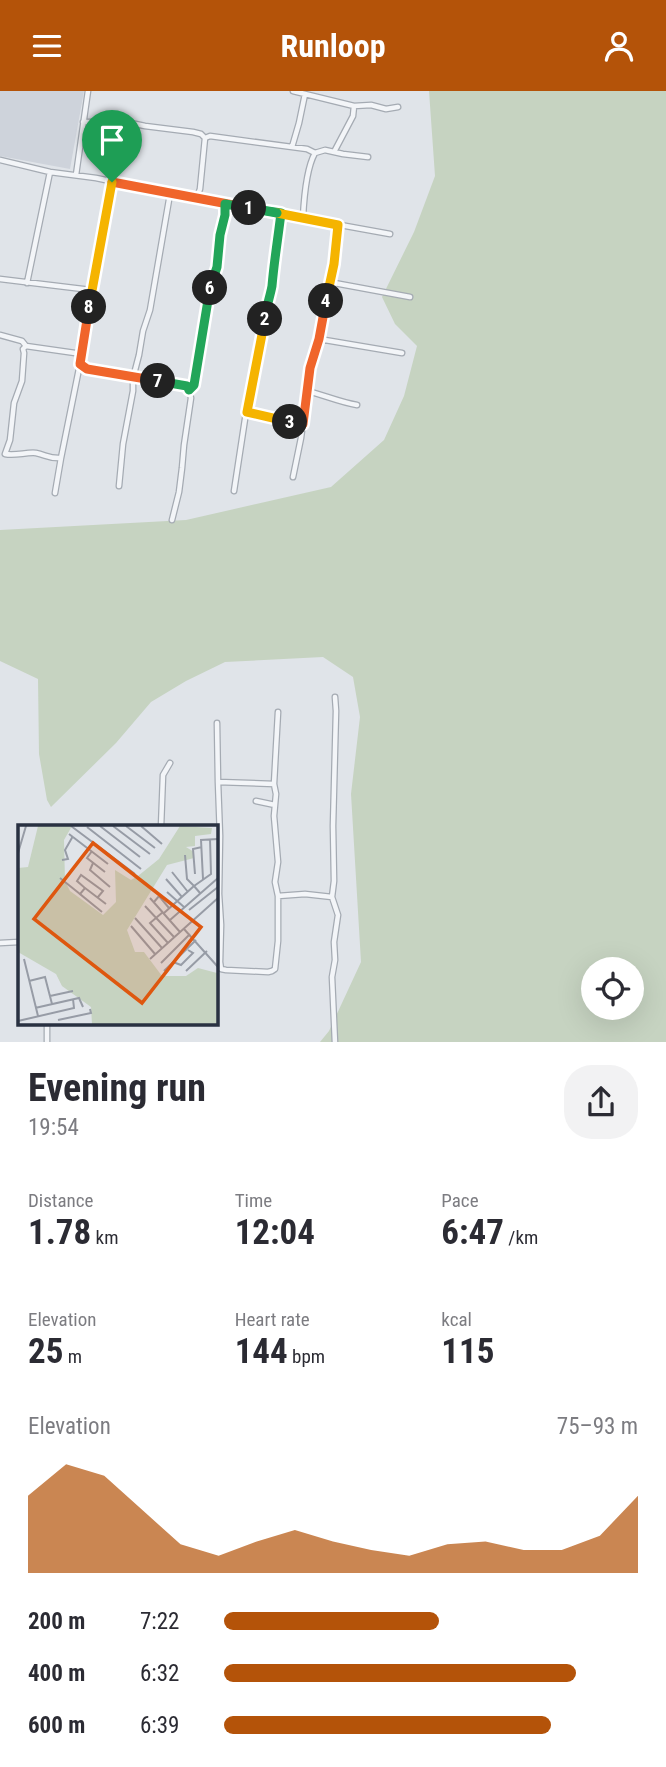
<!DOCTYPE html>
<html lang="en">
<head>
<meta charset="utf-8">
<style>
	:root { --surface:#fff; --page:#f2f2f3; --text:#2b2b33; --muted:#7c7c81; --accent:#b45309 }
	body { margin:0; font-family:"Roboto Condensed",sans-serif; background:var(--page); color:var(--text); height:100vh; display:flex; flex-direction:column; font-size:26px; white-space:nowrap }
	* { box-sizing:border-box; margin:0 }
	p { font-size:23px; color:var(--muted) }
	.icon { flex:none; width:38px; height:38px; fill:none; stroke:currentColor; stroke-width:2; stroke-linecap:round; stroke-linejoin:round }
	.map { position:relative; height:951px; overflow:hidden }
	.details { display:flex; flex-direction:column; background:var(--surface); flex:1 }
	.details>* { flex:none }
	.tools { position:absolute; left:581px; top:866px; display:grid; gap:14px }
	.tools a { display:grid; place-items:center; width:63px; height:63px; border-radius:50%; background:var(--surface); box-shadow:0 7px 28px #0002; font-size:35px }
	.pin { position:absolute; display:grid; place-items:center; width:60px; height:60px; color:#fff; margin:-72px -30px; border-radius:50% 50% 50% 0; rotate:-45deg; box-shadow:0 0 7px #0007 }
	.pin .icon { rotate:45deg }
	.km { position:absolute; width:35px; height:35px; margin:-18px; border-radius:50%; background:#222; color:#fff; font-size:19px; line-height:35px; text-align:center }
	.round { display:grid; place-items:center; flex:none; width:74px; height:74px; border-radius:28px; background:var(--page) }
	.summary { display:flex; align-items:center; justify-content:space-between; height:119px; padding:0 28px }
	h1 { font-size:38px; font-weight:700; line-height:52px }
	.metrics { display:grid; grid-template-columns:repeat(3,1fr); gap:10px; height:119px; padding:7px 28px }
	.metrics div { display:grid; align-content:center }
	.metrics b { font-size:35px; font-weight:700 }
	.metrics small { font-size:19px; font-weight:400 }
	.metrics p { font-size:19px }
	.chart { height:196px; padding:14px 28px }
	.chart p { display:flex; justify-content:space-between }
	.chart svg { width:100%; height:126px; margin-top:7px; fill:var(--accent); opacity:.7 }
	ul { padding:0 28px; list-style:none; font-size:23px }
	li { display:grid; grid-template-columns:112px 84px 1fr; align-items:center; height:52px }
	li i { height:18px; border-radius:9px; background:var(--accent) }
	header { display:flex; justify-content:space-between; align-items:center; height:91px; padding:0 28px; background:var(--accent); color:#fff; font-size:32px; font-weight:700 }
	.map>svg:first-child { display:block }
	.built { fill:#ced3db }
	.green { fill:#c6d3c1; fill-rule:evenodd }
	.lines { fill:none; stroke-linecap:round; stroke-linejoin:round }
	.minor-casing { stroke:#a5abb3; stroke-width:7 }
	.minor { stroke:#f3f5f8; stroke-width:4.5 }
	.split-1-casing { stroke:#fff; stroke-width:14 }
	.split-2-casing { stroke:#fff; stroke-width:14 }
	.split-3-casing { stroke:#fff; stroke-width:14 }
	.split-4-casing { stroke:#fff; stroke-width:14 }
	.split-5-casing { stroke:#fff; stroke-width:14 }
	.split-6-casing { stroke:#fff; stroke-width:14 }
	.split-7-casing { stroke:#fff; stroke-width:14 }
	.split-8-casing { stroke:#fff; stroke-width:14 }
	.split-9-casing { stroke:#fff; stroke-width:14 }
	.split-1 { stroke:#f0652b; stroke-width:9 }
	.split-2 { stroke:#22a559; stroke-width:9 }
	.split-3 { stroke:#f5b400; stroke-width:9 }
	.split-4 { stroke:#f0652b; stroke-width:9 }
	.split-5 { stroke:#f5b400; stroke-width:9 }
	.split-6 { stroke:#22a559; stroke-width:9 }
	.split-7 { stroke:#22a559; stroke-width:9 }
	.split-8 { stroke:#f0652b; stroke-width:9 }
	.split-9 { stroke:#f5b400; stroke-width:9 }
	.inset-road { fill:none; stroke:#979ca6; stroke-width:2 }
	.view { fill:#de570f; fill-opacity:0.15; stroke:#de570f; stroke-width:3.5 }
	.inset-edge { fill:none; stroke:#293141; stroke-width:3.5 }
</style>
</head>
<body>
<header><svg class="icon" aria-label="menu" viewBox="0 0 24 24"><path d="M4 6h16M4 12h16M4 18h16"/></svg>Runloop<svg class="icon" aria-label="person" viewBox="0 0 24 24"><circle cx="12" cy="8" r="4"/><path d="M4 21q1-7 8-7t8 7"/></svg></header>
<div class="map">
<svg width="666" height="952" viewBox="0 0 666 952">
	<rect width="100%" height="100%" fill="#e0e4e9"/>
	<path class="built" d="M0,0H84L70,78L0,65Z"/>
	<path class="green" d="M429,0H666V951H320L329,940L361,871L351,703L360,626L353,586L323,566L225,571L186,590L151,611L116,652L51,716L47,709L39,663L38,588L0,570V439L186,429L331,396L384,349L404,305L417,255L395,233L382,206L414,141L435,85ZM593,878H632V917H593Z"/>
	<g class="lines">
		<g class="minor-casing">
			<path id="minor" d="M293,0L354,15L371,14L386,18L398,16
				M83,31H126L145,35L193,41L201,43L205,47L210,45L307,58L315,62L325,59L343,63L368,66
				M292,56L299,32L305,3
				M334,61L353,25L354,15
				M0,69L50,81L96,87L191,107L390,143
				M76,84L88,0
				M196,108L200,98L205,47
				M303,126C304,107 306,78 315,62
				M0,188L91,199
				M329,191L410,206
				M27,192L50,81
				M0,244L22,250L26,255L82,263
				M319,248L402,262
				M26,255L23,258L24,262L22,290L14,312L10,349L5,363C16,365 26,361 36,362C46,364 50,368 61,367
				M80,273L83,276L93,279L108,280L133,287L156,289L187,295L189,299L194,294L196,273L202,249L209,200L217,176L220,143L225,124V113
				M307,300C324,304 339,311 357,314
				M247,321L303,333
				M293,386L301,347L310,277L319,248L334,173L338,134
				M119,395L123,353L133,300V287L139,264L143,240L150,219L170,103
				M234,400L247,315L264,235L267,214L272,196V184L281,122
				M55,402L61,367L87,238L91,199L112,91
				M172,429L179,401L182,377L184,354L191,307L189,299
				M278,621L274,693L276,703L274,725L278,771L275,791L278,805
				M217,632L218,691
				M274,693L218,691L220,745L219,803L221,834L220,871L221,878L226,879L268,881L272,880L275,878L278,850V805L305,803L332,806L334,790L333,735L336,620L335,606
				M256,710L275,714
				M161,736L163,684L170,672
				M332,806L338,824L334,851L335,869L332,886L335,952
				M0,852L19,851
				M47,952V932"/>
		</g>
		<use href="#minor" class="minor"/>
	</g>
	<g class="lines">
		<g class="split-1-casing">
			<path id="split-1" d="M112,91L249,117"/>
		</g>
		<g class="split-2-casing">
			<path id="split-2" d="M249,117L281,122C278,147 274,171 272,195C270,206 266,216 265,228"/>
		</g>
		<g class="split-3-casing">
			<path id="split-3" d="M265,228L247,321L290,331"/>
		</g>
		<g class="split-4-casing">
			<path id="split-4" d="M290,331L303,333L310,277L319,248L326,210"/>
		</g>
		<g class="split-5-casing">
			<path id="split-5" d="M277,122L338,134L334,173L326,210"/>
		</g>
		<g class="split-6-casing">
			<path id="split-6" d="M210,197L217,176L220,144L225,124V113L277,122"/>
		</g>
		<g class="split-7-casing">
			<path id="split-7" d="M158,290L187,295L189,299L194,294L210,197"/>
		</g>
		<g class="split-8-casing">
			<path id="split-8" d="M89,216L80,273L87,278L158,290"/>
		</g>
		<g class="split-9-casing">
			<path id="split-9" d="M89,216L112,91"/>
		</g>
		<use href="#split-1" class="split-1"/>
		<use href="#split-2" class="split-2"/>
		<use href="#split-3" class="split-3"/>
		<use href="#split-4" class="split-4"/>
		<use href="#split-5" class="split-5"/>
		<use href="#split-6" class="split-6"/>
		<use href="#split-7" class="split-7"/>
		<use href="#split-8" class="split-8"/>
		<use href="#split-9" class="split-9"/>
	</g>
	<g transform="translate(18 734)">
		<rect width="200" height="200" fill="#e0e4e9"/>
		<path d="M20,1H54L46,15L47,56L52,66L85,90L98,77L97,45L113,55L120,51L141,34L162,1L194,3L193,9L177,11V21L168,22L176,27V33L149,40L109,105L117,127H126L144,151H168L180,143L199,148V199H74L73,182L44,161L38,149L0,127V43L10,42Z" fill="#c6d3c1"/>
		<path class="inset-road" d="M53,1L117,49M82,1L122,32M95,1L132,29M108,1L137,23M123,1L144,19M69,2L123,44M51,9L90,39M74,26L69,33L87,47M0,28L8,1M167,30L169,54L176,61L193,49L192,14M44,35L50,34L47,25L55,11M75,38L72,45L92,62M154,47L170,67M177,49L175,24L184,22M42,53L62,69M148,54L164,72M185,54L183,15L200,14M67,63L88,79M149,67L166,82M80,72L85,66L63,50L59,56L67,63L62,69L84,87M132,73L162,107M136,77L141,71L151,83M127,81L156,112M171,85L200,62M145,87L132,98L150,118M146,88L176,61L182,68M117,93L144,123M152,95L200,53M113,101L137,129M166,104L200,142M6,134L20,191M132,134L200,73M155,137L163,140L175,128L170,125M143,138L172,109M146,146L178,115M168,146L189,126M11,156L27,152L34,179M32,171L55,166M17,183L61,173L65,182M40,195L73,188L72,184M0,196L56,183L55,174"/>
		<path class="view" d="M75,18L183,102L124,178L16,94Z"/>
		<rect width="200" height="200" class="inset-edge"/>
	</g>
</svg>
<div class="tools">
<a><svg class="icon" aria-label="locate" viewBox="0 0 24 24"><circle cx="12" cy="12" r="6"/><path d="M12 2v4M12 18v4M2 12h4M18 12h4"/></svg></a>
</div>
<div class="pin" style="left:112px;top:91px;background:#1e9e55"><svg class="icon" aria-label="arrive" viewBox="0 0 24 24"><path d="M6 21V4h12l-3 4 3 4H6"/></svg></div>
<b class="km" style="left:249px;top:117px">1</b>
<b class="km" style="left:265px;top:228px">2</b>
<b class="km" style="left:290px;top:331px">3</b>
<b class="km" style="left:326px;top:210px">4</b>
<b class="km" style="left:210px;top:197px">6</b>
<b class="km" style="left:158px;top:290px">7</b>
<b class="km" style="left:89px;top:216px">8</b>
</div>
<section class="details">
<div class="summary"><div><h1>Evening run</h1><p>19:54</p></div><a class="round"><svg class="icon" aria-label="share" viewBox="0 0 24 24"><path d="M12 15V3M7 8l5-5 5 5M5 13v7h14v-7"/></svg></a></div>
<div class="metrics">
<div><p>Distance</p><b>1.78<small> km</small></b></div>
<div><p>Time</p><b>12:04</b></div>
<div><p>Pace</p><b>6:47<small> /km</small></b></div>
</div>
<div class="metrics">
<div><p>Elevation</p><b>25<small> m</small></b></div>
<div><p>Heart rate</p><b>144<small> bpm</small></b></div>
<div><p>kcal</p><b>115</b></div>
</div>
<div class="chart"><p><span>Elevation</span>75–93 m</p>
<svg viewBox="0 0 160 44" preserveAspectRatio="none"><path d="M0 44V17L10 6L20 10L30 22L40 34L50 38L60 33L70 29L80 33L90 36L100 38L110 34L120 33L130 36L140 36L150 31L160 17V44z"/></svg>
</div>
<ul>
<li><b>200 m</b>7:22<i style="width:52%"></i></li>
<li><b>400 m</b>6:32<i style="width:85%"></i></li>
<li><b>600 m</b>6:39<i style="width:79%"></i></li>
</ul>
</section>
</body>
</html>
